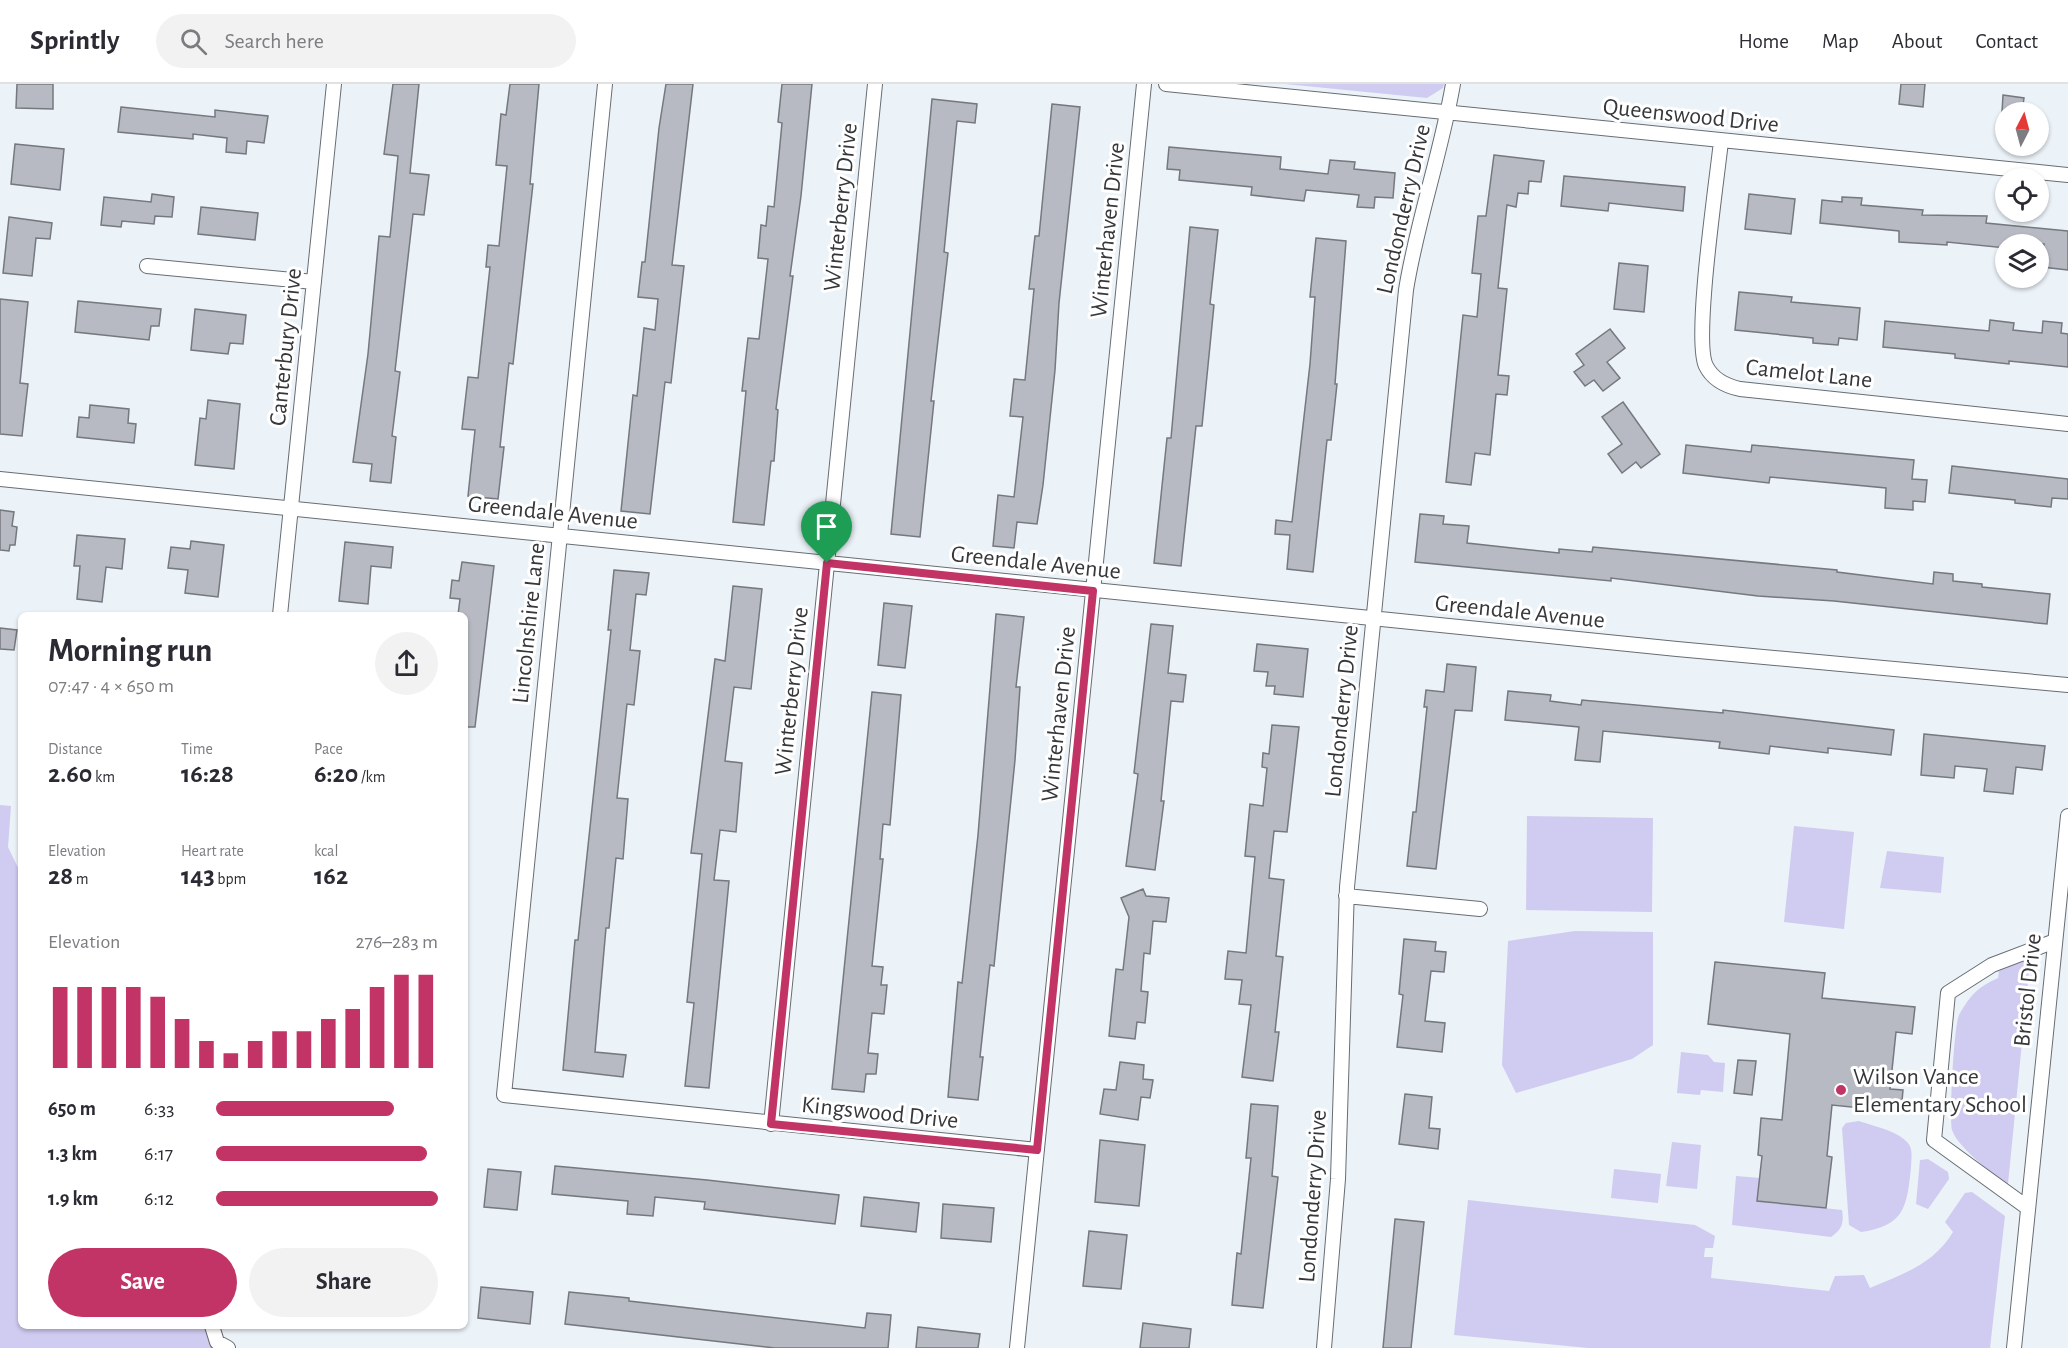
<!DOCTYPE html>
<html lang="en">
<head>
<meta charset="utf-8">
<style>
	:root { --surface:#fff; --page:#f2f2f3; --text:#2b2b33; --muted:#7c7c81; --line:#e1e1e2; --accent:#c13465 }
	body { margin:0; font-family:"Alegreya Sans",sans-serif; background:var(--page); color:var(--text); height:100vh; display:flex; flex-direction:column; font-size:22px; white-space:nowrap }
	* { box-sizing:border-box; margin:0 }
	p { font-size:20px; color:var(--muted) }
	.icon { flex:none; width:33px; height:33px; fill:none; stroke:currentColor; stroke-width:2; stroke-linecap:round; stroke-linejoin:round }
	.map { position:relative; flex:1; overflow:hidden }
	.sheet { position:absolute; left:18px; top:528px; width:450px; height:717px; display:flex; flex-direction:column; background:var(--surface); border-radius:9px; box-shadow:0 2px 4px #0004 }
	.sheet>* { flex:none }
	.needle { width:39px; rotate:6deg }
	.tools { position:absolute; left:1995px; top:18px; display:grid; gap:12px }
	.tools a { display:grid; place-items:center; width:54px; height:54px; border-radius:50%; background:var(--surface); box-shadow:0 2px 4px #0004; font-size:30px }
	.pin { position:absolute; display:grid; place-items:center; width:51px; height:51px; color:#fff; margin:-62px -26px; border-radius:50% 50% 50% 0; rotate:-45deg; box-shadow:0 0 6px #0007 }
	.pin .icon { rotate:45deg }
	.round { display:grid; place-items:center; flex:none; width:63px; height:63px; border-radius:32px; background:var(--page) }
	.overview { display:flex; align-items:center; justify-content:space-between; height:102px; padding:0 30px }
	h1 { font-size:33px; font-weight:700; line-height:45px }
	.metrics { display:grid; grid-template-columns:repeat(3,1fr); gap:9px; height:102px; padding:6px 30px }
	.metrics div { display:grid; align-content:center }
	.metrics b { font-size:26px; font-weight:700 }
	.metrics small { font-size:16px; font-weight:400 }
	.metrics p { font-size:16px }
	.chart { height:168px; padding:12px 30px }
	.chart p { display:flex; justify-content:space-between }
	.chart svg { width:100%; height:108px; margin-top:6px; stroke:var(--accent); stroke-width:6 }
	.action { display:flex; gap:12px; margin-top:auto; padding:12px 30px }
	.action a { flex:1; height:69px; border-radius:36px; background:var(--accent); color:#fff; font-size:24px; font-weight:700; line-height:69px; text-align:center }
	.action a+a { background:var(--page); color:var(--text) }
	ul { padding:0 30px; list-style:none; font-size:20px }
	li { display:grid; grid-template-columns:96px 72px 1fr; align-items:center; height:45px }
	li i { height:15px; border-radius:8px; background:var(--accent) }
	header { display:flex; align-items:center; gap:36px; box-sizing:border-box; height:84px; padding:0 30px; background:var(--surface); border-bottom:2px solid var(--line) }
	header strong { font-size:28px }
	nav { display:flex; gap:33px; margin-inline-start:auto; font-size:21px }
	.search { width:420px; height:54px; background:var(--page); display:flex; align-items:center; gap:15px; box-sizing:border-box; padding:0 21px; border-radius:33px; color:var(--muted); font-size:22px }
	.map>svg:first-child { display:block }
	.green { fill:#d0cbf0 }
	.building { fill:#b7bac2; stroke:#75787f; stroke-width:1.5 }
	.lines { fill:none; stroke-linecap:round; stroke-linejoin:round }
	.minor-casing { stroke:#676d73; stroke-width:16 }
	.minor { stroke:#fff; stroke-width:14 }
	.route-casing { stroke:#fff; stroke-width:12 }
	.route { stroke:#c13465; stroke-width:8 }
	.poi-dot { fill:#c13465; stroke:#fff; stroke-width:2 }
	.labels { text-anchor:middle; stroke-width:6; stroke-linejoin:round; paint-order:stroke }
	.street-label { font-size:24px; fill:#35373a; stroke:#fff }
	.poi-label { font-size:24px; fill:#35373a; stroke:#fff; text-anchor:start }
</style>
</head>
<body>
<header>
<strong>Sprintly</strong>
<div class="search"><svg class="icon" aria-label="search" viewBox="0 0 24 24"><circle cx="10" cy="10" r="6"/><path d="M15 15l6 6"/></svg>Search here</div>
<nav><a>Home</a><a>Map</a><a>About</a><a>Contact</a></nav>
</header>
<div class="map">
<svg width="2068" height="1264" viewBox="0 0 2068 1264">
	<rect width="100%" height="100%" fill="#ebf2f8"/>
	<path class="green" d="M1285,0H1444L1443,4L1427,14Z
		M0,721L11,722L8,763L21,790V1242H212L228,1264H0Z
		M1527,732L1653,734L1652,828L1526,826Z
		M1794,742L1854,748L1844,845L1784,838Z
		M1887,767L1944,773L1941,809L1880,804Z
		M1575,847L1653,848V961L1632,975L1516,1009L1502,981L1508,857Z
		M2024,876L2030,877L2008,1100L2003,1099C1991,1088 1957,1062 1952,1046C1949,1035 1954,941 1959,931C1971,910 1977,904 1998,894L1999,887Z
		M1681,968L1708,971L1714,978L1725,979L1723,1008L1701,1006L1700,1011L1677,1009Z
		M1859,1037C1873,1042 1895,1046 1906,1057C1914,1064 1911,1074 1911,1083C1907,1122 1905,1142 1861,1148L1849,1141L1842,1044L1846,1039Z
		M1672,1058L1701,1061L1697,1105L1666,1102Z
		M1928,1075L1948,1088L1949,1095L1928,1125L1916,1120L1920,1076Z
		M1614,1085L1661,1090L1658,1119L1611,1114Z
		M1736,1092L1760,1094L1757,1117L1842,1126C1844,1140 1842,1145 1831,1153L1732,1141Z
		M1972,1108L2005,1132L1990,1264H1588L1454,1251L1468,1116L1695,1141L1715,1152L1713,1164H1705L1704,1173H1713L1711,1194L1829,1207L1835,1192L1864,1191L1870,1204C1903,1190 1934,1180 1953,1148L1945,1138L1965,1109Z"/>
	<path class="building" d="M17,0H53V25L16,24Z
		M393,0H419L410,89L429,91L424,131L413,130L395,287L400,288L392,352L396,353L391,399L370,397L372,380L353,378L368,270L379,152L390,153L398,72L384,70Z
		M510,0H539L530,100H533L513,280L509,279L500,363H504L498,415L468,412L475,346L462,345L468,293L478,294L490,183H486L488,161L499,162L507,82L496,81L501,30L506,31Z
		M666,0H693L672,181L684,182L671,299L665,298L650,430L621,427L633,311L637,312L644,244L655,246L658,215L638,213L642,178H645L659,44Z
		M782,0H812L801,112L790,192H793L776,325L778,326L774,377H771L764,441L733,438L746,307H742L748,254L759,255L768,175L758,174L761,141L766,142L768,122L774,123L782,39L778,38Z
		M1901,0H1925L1923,23L1899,20Z
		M2003,11L2024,14L2022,28H2002Z
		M932,15L977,20L975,39L957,37L944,168L948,169L931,317H934L920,453L891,450Z
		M1052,20L1080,23L1059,219L1055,286L1043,401L1037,440L1017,438L1014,464L993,462L998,411L1014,413L1023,333L1010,332L1014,295L1025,296L1034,205H1029L1035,152H1039Z
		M121,23L215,33V26L268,32L264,59L247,57L246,70L226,68L227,54L193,50V55L118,48Z
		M15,60L64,65L60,106L11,100Z
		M1169,63L1281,73L1280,85L1328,90L1330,76L1355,78L1354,85L1395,89L1393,114L1375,113L1374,124L1357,123L1359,111L1306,106L1304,117L1251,111L1252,103L1179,96L1180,86L1167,85Z
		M1494,71L1544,77L1541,98L1529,97L1528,110L1518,109L1516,123L1507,121L1498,204L1507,205L1498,291L1509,292L1507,311L1496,310L1490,371L1475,369L1471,401L1446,398L1463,231L1477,233L1481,190L1472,189L1478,132H1486Z
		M1564,92L1685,103L1683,127L1609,119L1608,127L1561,122Z
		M152,110L174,113L172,133L155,132L154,140L122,137L121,143L101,141L104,113L151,118Z
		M1749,110L1795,115L1791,150L1745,145Z
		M1842,113L1862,114L1861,121L1923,126L1922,131L1987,132L1986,139L2068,147V186L2042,183L2044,160H2006V164L1947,158V161L1899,158V147L1820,139L1822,116L1842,118Z
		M201,123L258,129L255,156L198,150Z
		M9,133L52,139L50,155L36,154L32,192L3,189Z
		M1190,143L1218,146L1210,220L1214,221L1202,342H1196L1181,482L1154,479L1167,354H1171Z
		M1316,154L1346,157L1335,300H1337L1331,356H1327L1313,488L1287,485L1290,451L1275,450L1276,436L1292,438L1310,280L1315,213H1310Z
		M1619,179L1648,182L1644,228L1614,225Z
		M1739,208L1792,213L1791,218L1860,224L1857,256L1839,254L1838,261L1813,259V254L1735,246Z
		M0,215L28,218L20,299L28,300L22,352L0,350Z
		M78,217L161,225L159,242H151L149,256L75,248Z
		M195,225L246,231L243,260L230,259L228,270L191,266Z
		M1990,236L2014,239L2013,246L2042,249L2043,237L2062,239L2061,249L2068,250V283L2009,277V280L1955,274V270L1883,263L1885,237L1989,247Z
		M1610,245L1625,264L1607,278L1620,294L1603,307L1594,296L1585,302L1574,288L1584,281L1576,270Z
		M208,316L240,320L234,385L195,381L200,334L206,335Z
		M1623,318L1660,370L1641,384L1636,378L1622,389L1608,370L1622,360L1602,333Z
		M90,321L129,325L128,339L136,340L134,359L77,353L79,333L89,334Z
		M1686,361L1751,368L1752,361L1914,376L1912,395L1927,396L1925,418L1913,417V426L1885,424L1886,404L1770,393L1769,399L1683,389Z
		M1952,382L2068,395V415L2052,414L2051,423L2015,419V416L1949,409Z
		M0,426L14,428L12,442L17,443L15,461H10L9,467L0,466Z
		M1420,430L1444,432L1443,440L1469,442L1467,459L1559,469V465L1592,468L1593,463L1837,486V488L1933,500L1934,488L1953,490V497L1982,500V503L2050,510L2047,540L1834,517L1758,512L1611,494V497L1415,478Z
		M77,451L125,455L122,485L106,483L102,518L77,515L80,482H74Z
		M191,457L224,461L218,513L185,509L188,486L168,484L171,463L190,465Z
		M345,458L393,463L391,484L371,482L368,520L339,517Z
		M462,478L494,482L475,643H465V531H458L460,515L450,514L452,496L459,497Z
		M614,486L649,489L646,511L636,510L630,566L640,567L634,621L627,620L617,714L628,715L623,775L616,774L609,844H606L595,968L626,971L623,993L563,986L575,856H578L611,546H608Z
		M733,502L762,505L751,605L734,603L725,677L742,679L736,748L720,746L714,796L729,797L709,1004L685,1002L694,919L687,918L702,770L691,769L715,575L725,577Z
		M884,519L912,522L905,584L878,581Z
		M996,530L1024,533L1016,603H1020L1015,676L994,882L990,881L980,973H983L978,1016L948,1013L958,898L962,899L978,751Z
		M1151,540L1173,542L1168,589L1186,591L1183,618L1171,617L1161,717H1164L1155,786L1126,782L1138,690L1134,689Z
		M0,544L17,546L14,566L0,565Z
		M1257,560L1308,565L1303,613L1274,610L1275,602H1266L1268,588L1254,587Z
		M1447,580L1476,583L1472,627L1455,626L1436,785L1407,782L1413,728H1416L1427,623H1424L1426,606L1444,608Z
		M1508,607L1551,611L1550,617L1581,621L1582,616L1723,629V626L1894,646L1891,671L1828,664V669L1770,662L1769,670L1719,664L1720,658L1603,647L1600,678L1575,676L1579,643L1505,636Z
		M872,608L901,611L890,741L883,740L880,775H883L872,882L883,883L881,901H887L884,930L872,929L868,969L878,970L876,990H866L864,1008L832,1005Z
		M1272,641L1299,643L1287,748L1274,747L1269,794L1284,796L1276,872L1283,873L1275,948H1279L1273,997L1242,993L1251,921L1239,920L1242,896L1225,895L1228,867L1246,869L1255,773L1245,772L1250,720L1263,722L1267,684L1262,683L1263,669L1269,670Z
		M1924,650L2045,662L2042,686L2016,683L2013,710L1984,707L1987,685L1955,682L1954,694L1921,691Z
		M1143,805L1146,812L1169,814L1166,838L1153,837L1150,870L1144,869L1141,907L1148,908L1145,939L1137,938L1135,955L1109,952L1116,885L1123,886L1129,833L1121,814Z
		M1404,855L1436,858L1435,867L1446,868L1444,888L1431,887L1425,937L1445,939L1442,968L1397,963L1403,911L1399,910Z
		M1715,878L1825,889L1822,914L1915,923L1912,950L1896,948L1890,1005L1903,1006L1901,1028L1832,1021L1827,1072L1832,1073L1826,1124L1757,1117L1762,1072L1758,1071L1761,1034L1782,1036L1790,950L1708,940Z
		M1738,976L1756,977L1752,1011L1734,1009Z
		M1120,978L1144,981L1143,995L1153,996L1150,1014L1141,1013L1138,1036L1100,1030L1104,1005L1116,1006Z
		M1405,1010L1432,1013L1429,1044L1440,1045L1438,1065L1399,1060Z
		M1251,1020L1278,1022L1272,1092L1278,1093L1263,1224L1232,1221L1237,1169L1241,1170L1251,1074H1246Z
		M1100,1056L1145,1061L1139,1122L1095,1118Z
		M555,1082L707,1096L839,1111L835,1140L704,1125L705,1118L655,1113L653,1132L627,1130L628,1117L552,1110Z
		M488,1085L521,1088L517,1126L484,1123Z
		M864,1113L919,1119L916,1148L861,1142Z
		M943,1120L994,1124L991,1158L941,1154Z
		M1395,1135L1424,1138L1411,1264H1383Z
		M1089,1147L1127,1151L1121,1205L1083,1202Z
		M481,1203L533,1208L530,1240L478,1234Z
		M569,1208L629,1214V1217L865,1244L867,1229L891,1231L888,1264H775L565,1240Z
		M1143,1239L1191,1245L1189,1264H1140Z
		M918,1243L980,1250L978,1264H916Z"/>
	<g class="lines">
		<g class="minor-casing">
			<path id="minor" d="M605,0L504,1011L1037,1066
				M1166,0L2068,91
				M1721,57C1717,96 1693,256 1706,282C1713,296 1726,302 1740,305L2068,340
				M147,182L314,198
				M0,395L1677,565L2068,601
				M280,531L334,0
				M1346,812L1480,825
				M771,1040L875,0
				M2028,1124L1934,1056L1948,909L1992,881L2055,857
				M212,1242L217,1258L228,1264
				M1017,1264L1144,0
				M1324,1264L1338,1095L1347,803L1406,206C1417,137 1441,70 1453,0
				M2014,1264L2068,732"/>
		</g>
		<use href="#minor" class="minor"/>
	</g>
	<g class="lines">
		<g class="route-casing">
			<path id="route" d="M827,479L1093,507L1037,1066L771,1040Z"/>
		</g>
		<use href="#route" class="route"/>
	</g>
	<circle class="poi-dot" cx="1841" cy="1006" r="6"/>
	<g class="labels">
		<g class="street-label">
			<text transform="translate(1691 31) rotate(6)" y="8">Queenswood Drive</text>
			<text transform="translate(840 123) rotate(-84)" y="8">Winterberry Drive</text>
			<text transform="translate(1403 125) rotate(-77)" y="8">Londonderry Drive</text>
			<text transform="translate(1107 146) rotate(-84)" y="8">Winterhaven Drive</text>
			<text transform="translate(285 263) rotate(-84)" y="8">Canterbury Drive</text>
			<text transform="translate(1809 289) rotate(6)" y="8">Camelot Lane</text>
			<text transform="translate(553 428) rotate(6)" y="8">Greendale Avenue</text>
			<text transform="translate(1036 478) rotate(6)" y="8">Greendale Avenue</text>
			<text transform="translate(1520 527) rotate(6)" y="8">Greendale Avenue</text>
			<text transform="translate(528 539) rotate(-84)" y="8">Lincolnshire Lane</text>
			<text transform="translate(791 607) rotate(-84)" y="8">Winterberry Drive</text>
			<text transform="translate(1341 627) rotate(-84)" y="8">Londonderry Drive</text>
			<text transform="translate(1058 630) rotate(-84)" y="8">Winterhaven Drive</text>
			<text transform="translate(2027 906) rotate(-84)" y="8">Bristol Drive</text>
			<text transform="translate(880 1028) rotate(6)" y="8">Kingswood Drive</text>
			<text transform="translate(1312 1112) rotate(-86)" y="8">Londonderry Drive</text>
		</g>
		<g class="poi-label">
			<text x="1853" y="1000">Wilson Vance<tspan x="1853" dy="28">Elementary School</tspan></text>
		</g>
	</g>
</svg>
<div class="tools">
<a><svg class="needle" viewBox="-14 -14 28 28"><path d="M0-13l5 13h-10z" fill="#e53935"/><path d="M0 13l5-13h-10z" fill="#7c7c81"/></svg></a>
<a><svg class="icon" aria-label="locate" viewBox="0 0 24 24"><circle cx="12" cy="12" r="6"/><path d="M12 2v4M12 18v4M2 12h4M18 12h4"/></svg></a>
<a><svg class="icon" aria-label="layers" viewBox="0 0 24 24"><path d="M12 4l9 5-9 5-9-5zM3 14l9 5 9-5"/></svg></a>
</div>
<div class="pin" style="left:827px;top:479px;background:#1e9e55"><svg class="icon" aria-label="arrive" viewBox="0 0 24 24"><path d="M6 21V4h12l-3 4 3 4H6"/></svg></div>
<section class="sheet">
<div class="overview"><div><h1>Morning run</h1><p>07:47 · 4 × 650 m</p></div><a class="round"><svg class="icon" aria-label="share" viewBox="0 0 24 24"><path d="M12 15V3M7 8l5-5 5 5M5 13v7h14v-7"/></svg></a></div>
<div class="metrics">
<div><p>Distance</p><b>2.60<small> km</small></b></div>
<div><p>Time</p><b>16:28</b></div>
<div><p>Pace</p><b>6:20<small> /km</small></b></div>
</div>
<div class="metrics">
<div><p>Elevation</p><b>28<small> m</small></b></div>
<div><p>Heart rate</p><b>143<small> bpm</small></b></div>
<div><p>kcal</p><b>162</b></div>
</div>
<div class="chart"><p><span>Elevation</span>276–283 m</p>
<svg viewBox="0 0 160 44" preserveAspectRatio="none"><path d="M5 44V11M15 44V11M25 44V11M35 44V11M45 44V15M55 44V24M65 44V33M75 44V38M85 44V33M95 44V29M105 44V29M115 44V24M125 44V20M135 44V11M145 44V6M155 44V6"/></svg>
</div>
<ul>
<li><b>650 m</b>6:33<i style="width:80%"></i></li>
<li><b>1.3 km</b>6:17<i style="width:95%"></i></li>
<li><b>1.9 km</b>6:12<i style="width:100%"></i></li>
</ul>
<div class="action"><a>Save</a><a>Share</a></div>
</section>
</div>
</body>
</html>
